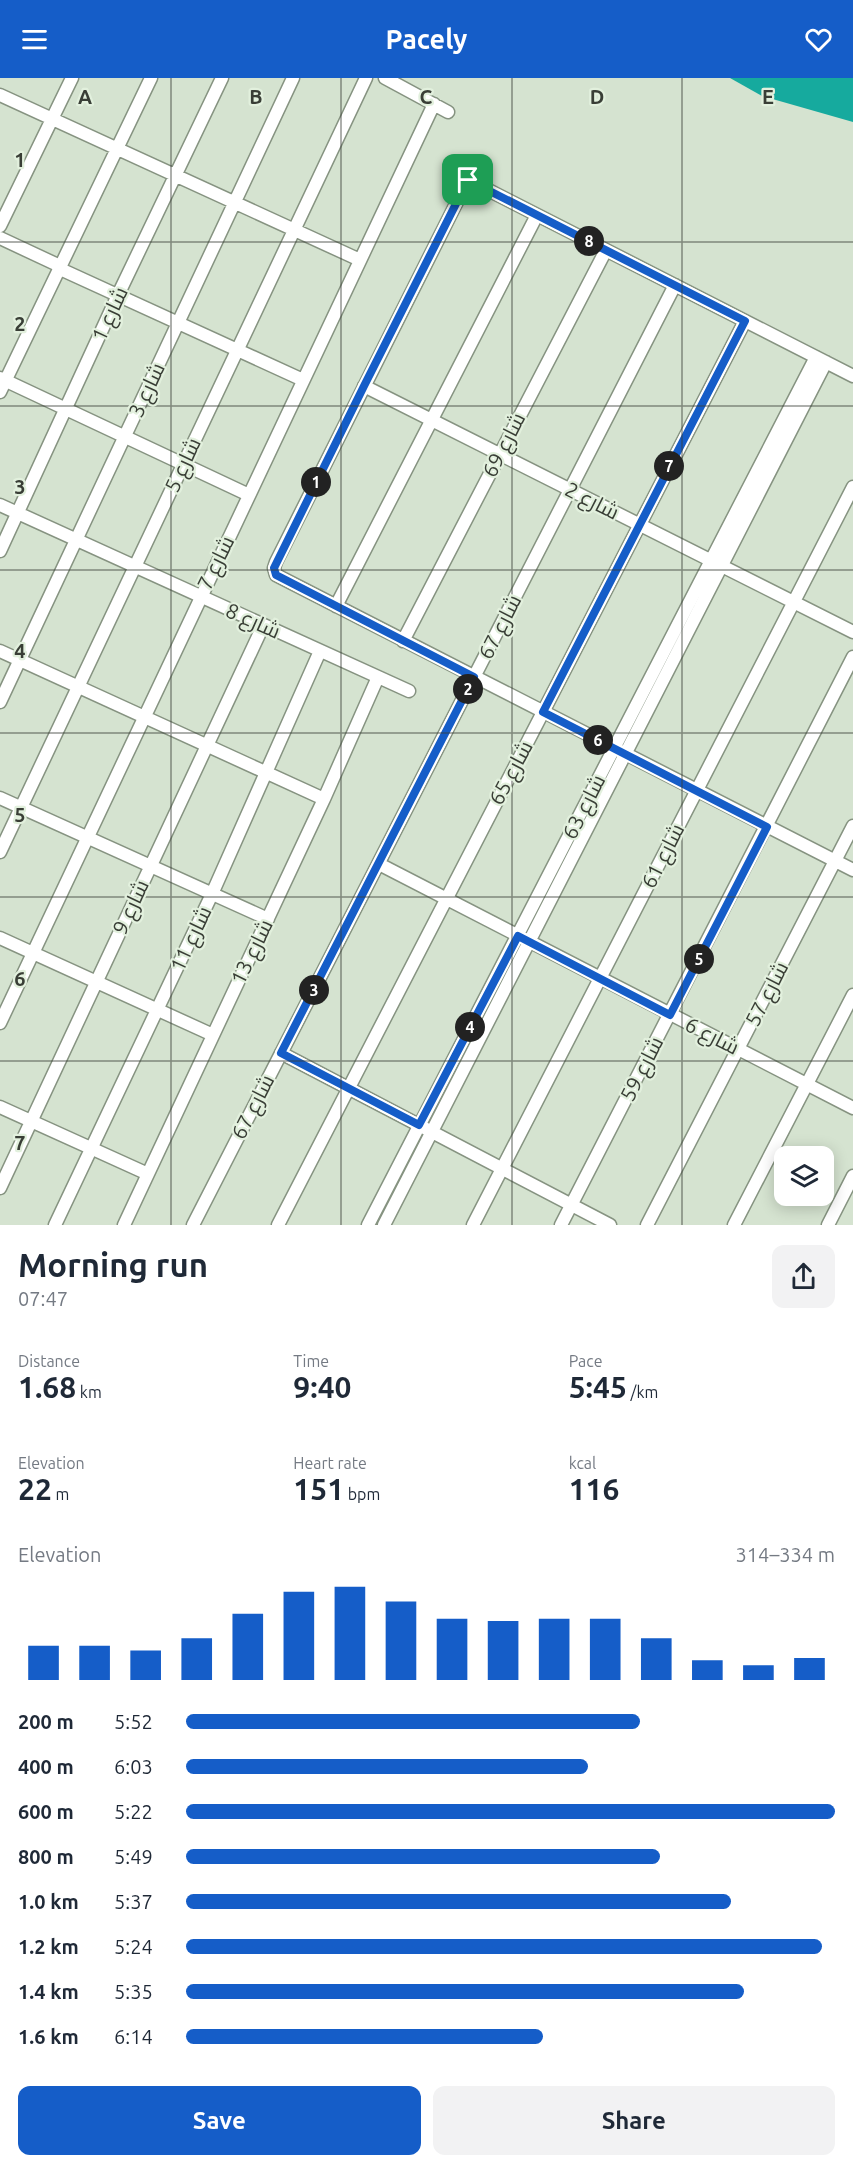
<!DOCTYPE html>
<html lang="en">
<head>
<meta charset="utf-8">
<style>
	:root { --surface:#fff; --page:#f2f2f3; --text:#1f2937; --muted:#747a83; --accent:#155dc8 }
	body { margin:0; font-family:Ubuntu,Cairo,sans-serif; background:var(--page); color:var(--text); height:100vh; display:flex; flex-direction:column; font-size:22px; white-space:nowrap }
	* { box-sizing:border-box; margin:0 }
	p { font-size:20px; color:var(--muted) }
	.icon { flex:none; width:33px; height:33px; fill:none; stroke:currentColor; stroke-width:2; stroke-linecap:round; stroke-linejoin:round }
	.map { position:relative; height:1147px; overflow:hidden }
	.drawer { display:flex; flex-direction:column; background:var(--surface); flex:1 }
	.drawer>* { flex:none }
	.buttons { position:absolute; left:774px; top:1068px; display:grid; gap:12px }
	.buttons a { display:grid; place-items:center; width:60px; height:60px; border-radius:12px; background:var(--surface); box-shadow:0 3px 15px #0003; font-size:30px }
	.pin { position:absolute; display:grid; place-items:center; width:51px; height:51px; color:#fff; margin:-26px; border-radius:12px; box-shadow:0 3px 9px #0006 }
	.km { position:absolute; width:30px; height:30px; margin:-15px; border-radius:50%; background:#222; color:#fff; font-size:16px; line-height:30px; text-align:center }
	.round { display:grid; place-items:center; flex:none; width:63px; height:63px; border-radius:12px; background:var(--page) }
	.overview { display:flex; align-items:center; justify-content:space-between; height:102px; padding:0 18px }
	h1 { font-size:33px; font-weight:700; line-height:45px }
	.metrics { display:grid; grid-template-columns:repeat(3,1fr); gap:9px; height:102px; padding:6px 18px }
	.metrics div { display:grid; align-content:center }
	.metrics b { font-size:30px; font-weight:700 }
	.metrics small { font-size:16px; font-weight:400 }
	.metrics p { font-size:16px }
	.chart { height:168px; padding:12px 18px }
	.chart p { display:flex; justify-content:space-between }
	.chart svg { width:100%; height:108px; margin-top:6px; stroke:var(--accent); stroke-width:6 }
	.primary-button { display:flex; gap:12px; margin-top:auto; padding:12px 18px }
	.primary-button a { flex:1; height:69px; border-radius:12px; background:var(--accent); color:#fff; font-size:24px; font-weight:700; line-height:69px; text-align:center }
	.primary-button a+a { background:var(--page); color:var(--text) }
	ul { padding:0 18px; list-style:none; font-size:20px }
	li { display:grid; grid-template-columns:96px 72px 1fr; align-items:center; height:45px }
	li i { height:15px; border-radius:8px; background:var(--accent) }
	header { display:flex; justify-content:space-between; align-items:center; height:78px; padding:0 18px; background:var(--accent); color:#fff; font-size:27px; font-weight:700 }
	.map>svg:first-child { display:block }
	.water { fill:#16aa9e }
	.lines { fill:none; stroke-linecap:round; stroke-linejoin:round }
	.minor-casing { stroke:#869381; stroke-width:15 }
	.minor { stroke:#fff; stroke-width:12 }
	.route-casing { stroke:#fff; stroke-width:12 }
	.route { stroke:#155dc8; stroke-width:8 }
	.grid { fill:none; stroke:#393e36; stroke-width:1.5; stroke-opacity:0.55 }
	.labels { text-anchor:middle; stroke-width:4.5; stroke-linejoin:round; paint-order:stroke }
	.street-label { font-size:21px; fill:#393e36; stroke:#e2f0dd }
	.grid-label { font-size:20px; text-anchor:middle; font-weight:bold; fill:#393e36; stroke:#e2f0dd; stroke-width:4.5; stroke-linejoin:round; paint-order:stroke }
</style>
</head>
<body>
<header><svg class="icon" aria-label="menu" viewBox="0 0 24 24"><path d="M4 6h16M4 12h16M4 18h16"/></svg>Pacely<svg class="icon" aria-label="heart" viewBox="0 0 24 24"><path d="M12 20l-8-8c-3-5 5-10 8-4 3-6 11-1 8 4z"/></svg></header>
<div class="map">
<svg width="853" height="1147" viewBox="0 0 853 1147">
	<rect width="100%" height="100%" fill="#d5e3d0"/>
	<path class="water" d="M730,0H853V44L762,18Z"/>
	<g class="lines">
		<g class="minor-casing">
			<path id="minor" d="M385,0L448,34
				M0,17L360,182
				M451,93L853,298
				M468,102L276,484L274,490L276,497L853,792
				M0,148L72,0
				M0,160L60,188
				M58,190L303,302
				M0,300L249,417
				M364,308L853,554
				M0,314L151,0
				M0,427L409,613
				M0,473L118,217L222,0
				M336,528L537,137
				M403,563L606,172
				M0,573L324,721
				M0,624L293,0
				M0,720L268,841
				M0,774L366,0
				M379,786L853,1030
				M0,860L213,957
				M0,945C145,639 288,332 434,26
				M281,975L610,1147
				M0,1029L148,1096
				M0,1110L263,548
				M55,1147L212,816L320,573
				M124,1147L324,721L378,599
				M193,1147L675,207
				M278,1147L745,243
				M368,1147L816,279
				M384,1147L826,284
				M473,1147L853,409
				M561,1147L853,579
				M647,1147L853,748
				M734,1147L853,917
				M828,1147L853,1098"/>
		</g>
		<use href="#minor" class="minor"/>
	</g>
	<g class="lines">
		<g class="route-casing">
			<path id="route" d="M468,102L745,243L543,634L767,749L670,937L518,858L419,1047L281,975L474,599L276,497L274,490L364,308Z"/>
		</g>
		<use href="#route" class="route"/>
	</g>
	<path class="grid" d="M171,0V1147M341,0V1147M512,0V1147M682,0V1147M0,164H853M0,328H853M0,492H853M0,655H853M0,819H853M0,983H853"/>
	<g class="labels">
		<g class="street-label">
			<text transform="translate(110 236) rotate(-65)" y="7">شارع 1</text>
			<text transform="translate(147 312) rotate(-65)" y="7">شارع 3</text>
			<text transform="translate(504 367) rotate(-63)" y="7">شارع 69</text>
			<text transform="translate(183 387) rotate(-65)" y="7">شارع 5</text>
			<text transform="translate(592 423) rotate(27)" y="7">شارع 2</text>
			<text transform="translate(216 485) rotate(-64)" y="7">شارع 7</text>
			<text transform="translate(253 543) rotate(24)" y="7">شارع 8</text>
			<text transform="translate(500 549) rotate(-63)" y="7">شارع 67</text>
			<text transform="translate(511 695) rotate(-62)" y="7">شارع 65</text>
			<text transform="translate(584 729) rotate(-63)" y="7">شارع 63</text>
			<text transform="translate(663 778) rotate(-63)" y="7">شارع 61</text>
			<text transform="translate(131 829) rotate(-65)" y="7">شارع 9</text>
			<text transform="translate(191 861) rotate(-65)" y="7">شارع 11</text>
			<text transform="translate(252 874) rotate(-64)" y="7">شارع 13</text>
			<text transform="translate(767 916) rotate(-63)" y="7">شارع 57</text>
			<text transform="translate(712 958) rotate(27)" y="7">شارع 6</text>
			<text transform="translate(642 991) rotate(-63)" y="7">شارع 59</text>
			<text transform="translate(253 1029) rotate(-63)" y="7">شارع 67</text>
		</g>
	</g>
	<g class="grid-label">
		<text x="85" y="26">A</text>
		<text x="256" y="26">B</text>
		<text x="426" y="26">C</text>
		<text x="597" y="26">D</text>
		<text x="768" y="26">E</text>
		<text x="20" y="89">1</text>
		<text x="20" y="253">2</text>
		<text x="20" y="416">3</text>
		<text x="20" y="580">4</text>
		<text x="20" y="744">5</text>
		<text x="20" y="908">6</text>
		<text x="20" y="1072">7</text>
	</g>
</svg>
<div class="buttons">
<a><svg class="icon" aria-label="layers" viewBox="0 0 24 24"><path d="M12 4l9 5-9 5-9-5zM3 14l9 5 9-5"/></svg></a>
</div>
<div class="pin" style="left:468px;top:102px;background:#1e9e55"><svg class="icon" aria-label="arrive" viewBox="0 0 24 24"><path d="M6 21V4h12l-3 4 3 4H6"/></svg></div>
<b class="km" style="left:316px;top:404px">1</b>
<b class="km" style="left:468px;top:611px">2</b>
<b class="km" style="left:314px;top:912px">3</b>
<b class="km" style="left:470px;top:949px">4</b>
<b class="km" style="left:699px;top:881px">5</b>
<b class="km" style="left:598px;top:662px">6</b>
<b class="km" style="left:669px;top:388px">7</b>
<b class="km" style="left:589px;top:163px">8</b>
</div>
<section class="drawer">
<div class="overview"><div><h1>Morning run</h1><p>07:47</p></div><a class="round"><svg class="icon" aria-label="share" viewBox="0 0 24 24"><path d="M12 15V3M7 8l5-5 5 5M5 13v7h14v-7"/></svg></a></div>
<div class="metrics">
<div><p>Distance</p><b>1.68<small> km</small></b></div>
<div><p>Time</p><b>9:40</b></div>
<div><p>Pace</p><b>5:45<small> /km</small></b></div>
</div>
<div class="metrics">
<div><p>Elevation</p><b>22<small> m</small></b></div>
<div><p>Heart rate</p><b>151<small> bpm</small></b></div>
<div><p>kcal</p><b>116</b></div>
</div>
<div class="chart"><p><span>Elevation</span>314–334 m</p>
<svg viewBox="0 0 160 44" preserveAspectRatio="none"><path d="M5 44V30M15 44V30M25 44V32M35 44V27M45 44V17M55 44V8M65 44V6M75 44V12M85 44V19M95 44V20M105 44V19M115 44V19M125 44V27M135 44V36M145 44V38M155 44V35"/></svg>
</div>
<ul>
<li><b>200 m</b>5:52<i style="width:70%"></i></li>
<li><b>400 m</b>6:03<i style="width:62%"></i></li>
<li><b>600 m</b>5:22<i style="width:100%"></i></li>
<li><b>800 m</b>5:49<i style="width:73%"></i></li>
<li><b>1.0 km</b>5:37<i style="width:84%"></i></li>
<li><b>1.2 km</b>5:24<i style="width:98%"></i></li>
<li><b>1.4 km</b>5:35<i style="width:86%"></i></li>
<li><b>1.6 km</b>6:14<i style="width:55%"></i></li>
</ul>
<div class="primary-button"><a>Save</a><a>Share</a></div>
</section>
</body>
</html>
